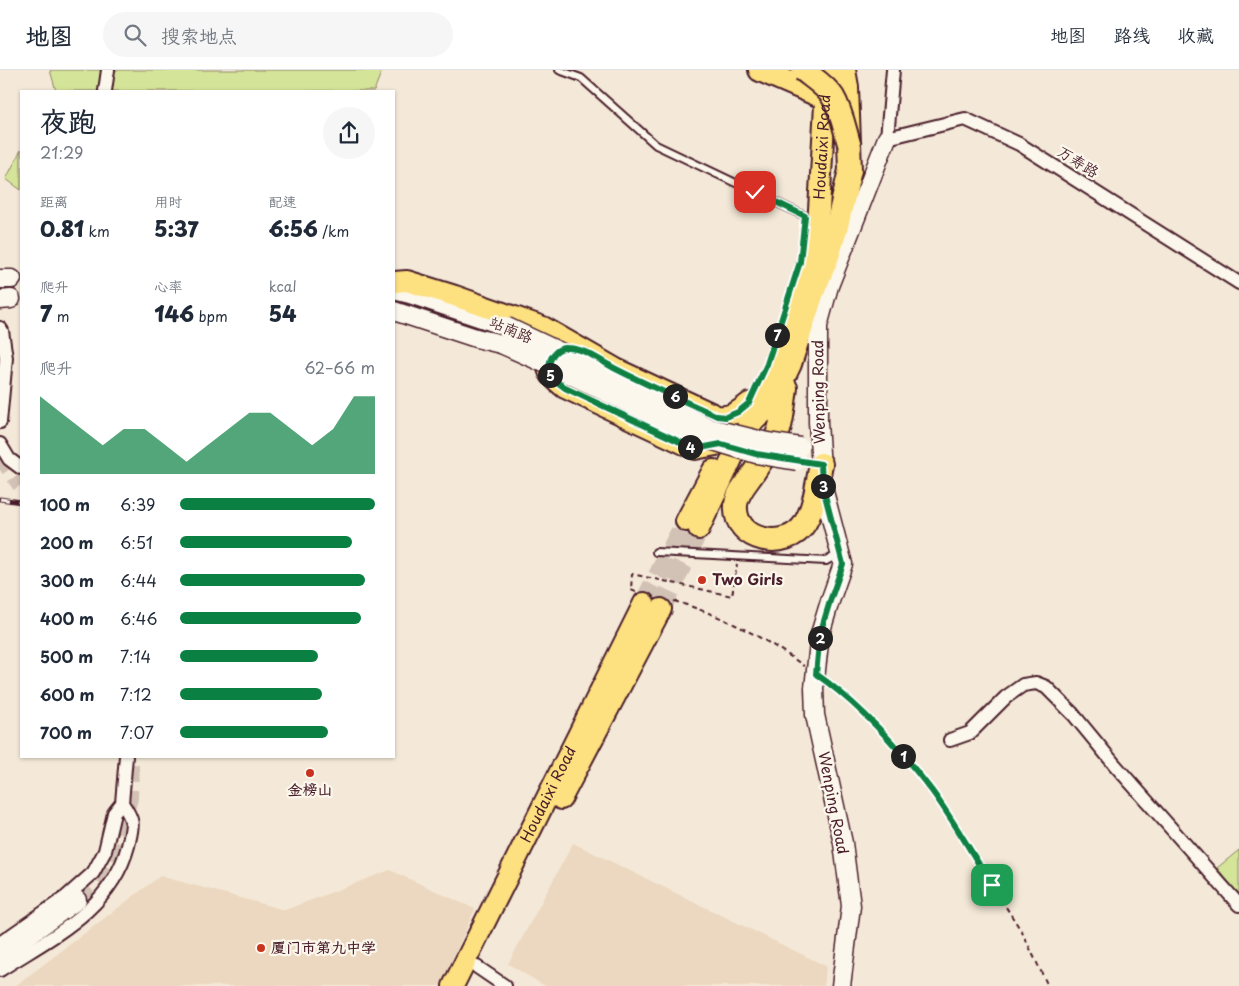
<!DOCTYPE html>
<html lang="zh">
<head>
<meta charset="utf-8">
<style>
	:root { --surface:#fff; --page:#f6f6f7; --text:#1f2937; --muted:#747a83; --line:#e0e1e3; --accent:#0b8043 }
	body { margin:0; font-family:"Playpen Sans","LXGW WenKai TC",sans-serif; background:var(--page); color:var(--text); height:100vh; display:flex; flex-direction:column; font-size:19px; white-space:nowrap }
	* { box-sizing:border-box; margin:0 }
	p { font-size:16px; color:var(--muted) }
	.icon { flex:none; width:28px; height:28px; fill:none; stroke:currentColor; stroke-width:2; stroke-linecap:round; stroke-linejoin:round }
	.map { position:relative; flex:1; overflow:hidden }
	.details { position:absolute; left:20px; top:20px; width:375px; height:668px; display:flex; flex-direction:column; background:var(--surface); border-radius:0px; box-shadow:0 1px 4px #0004 }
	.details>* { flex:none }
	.pin { position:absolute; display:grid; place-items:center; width:42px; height:42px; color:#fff; margin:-21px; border-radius:10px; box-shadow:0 2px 8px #0006 }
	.km { position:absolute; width:25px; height:25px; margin:-12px; border-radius:50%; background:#222; color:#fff; font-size:14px; line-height:25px; text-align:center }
	.round { display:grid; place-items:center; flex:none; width:52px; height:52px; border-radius:26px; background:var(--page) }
	.head { display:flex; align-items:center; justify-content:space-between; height:85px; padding:0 20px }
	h1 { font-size:28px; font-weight:800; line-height:38px }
	.metrics { display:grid; grid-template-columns:repeat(3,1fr); gap:8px; height:85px; padding:5px 20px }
	.metrics div { display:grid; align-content:center }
	.metrics b { font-size:21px; font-weight:800 }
	.metrics small { font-size:14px; font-weight:400 }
	.metrics p { font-size:14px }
	.chart { height:140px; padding:10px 20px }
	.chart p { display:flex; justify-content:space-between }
	.chart svg { width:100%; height:90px; margin-top:5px; fill:var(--accent); opacity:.7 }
	ul { padding:0 20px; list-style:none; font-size:16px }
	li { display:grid; grid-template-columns:80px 60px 1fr; align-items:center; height:38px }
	li i { height:12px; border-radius:6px; background:var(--accent) }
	header { display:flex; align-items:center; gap:30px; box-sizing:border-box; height:70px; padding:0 25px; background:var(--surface); border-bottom:1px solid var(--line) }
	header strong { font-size:24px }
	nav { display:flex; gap:28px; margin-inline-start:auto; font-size:18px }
	.search { width:350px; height:45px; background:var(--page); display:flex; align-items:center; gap:12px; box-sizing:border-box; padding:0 18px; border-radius:28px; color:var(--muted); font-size:19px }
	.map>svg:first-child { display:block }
	.built { fill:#ecd8c0 }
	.green { fill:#d4e599; stroke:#8f8262 }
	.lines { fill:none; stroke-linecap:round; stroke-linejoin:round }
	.secondary-tunnel { stroke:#d2c1b5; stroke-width:18; stroke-dasharray:18 9; stroke-linecap:butt }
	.primary-tunnel { stroke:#d2c1b5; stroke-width:20; stroke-dasharray:20 10; stroke-linecap:butt }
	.lane-casing { stroke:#4a1f2b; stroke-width:10 }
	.street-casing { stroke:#4a1f2b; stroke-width:16 }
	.secondary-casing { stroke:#4a1f2b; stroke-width:21 }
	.primary-casing { stroke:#4a1f2b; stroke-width:24 }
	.highway-casing { stroke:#4a1f2b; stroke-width:26 }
	.path { stroke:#4a1f2b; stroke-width:2; stroke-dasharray:5 4; stroke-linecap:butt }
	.lane { stroke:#fbf7ec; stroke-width:6 }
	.street { stroke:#fbf7ec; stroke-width:12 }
	.secondary { stroke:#fbf7ec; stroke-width:18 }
	.primary { stroke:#fde080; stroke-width:20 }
	.highway { stroke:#fde080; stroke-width:22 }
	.rail-casing { stroke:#4a1f2b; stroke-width:5 }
	.rail { stroke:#fbf7ec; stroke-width:3; stroke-dasharray:9; stroke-linecap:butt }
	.secondary-bridge-casing { stroke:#4a1f2b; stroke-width:21; stroke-linecap:butt }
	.highway-bridge-casing { stroke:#4a1f2b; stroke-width:26; stroke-linecap:butt }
	.secondary-bridge { stroke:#fbf7ec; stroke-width:18 }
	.highway-bridge { stroke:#fde080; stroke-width:22 }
	.route-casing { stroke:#fff; stroke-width:10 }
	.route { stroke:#0b8043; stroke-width:6 }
	.poi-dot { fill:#c8321e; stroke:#fbf7ec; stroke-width:2 }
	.labels { text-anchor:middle; stroke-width:4.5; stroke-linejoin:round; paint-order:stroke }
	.street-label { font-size:15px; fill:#4a1f2b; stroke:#fbf7ec }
	.poi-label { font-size:15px; font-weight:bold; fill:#4a1f2b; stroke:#fbf7ec; text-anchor:start }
</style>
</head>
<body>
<header>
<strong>地图</strong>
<div class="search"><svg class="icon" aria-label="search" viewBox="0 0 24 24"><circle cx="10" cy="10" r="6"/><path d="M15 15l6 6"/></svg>搜索地点</div>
<nav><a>地图</a><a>路线</a><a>收藏</a></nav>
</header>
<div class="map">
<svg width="1239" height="916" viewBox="0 0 1239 916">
	<rect width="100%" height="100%" fill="#f4e9d8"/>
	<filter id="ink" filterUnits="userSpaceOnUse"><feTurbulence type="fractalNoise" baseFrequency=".02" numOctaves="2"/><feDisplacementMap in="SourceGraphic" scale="10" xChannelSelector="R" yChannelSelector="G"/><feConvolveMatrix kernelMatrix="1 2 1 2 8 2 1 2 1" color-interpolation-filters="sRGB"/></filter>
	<g filter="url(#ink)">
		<path class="built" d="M573,773L826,896L824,916H545L508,894Z
			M390,800L475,839L441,916H15L160,806L285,840Z"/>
		<path class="green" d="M50,0H382L374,21H56Z
			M21,80V120L6,109Z
			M1239,780V824L1217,798Z"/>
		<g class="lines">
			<path class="secondary-tunnel" d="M0,384L21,415
				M77,830L97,812L112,790L129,728L130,694"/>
			<path class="primary-tunnel" d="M644,533L686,451
				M661,539L699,459"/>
			<g class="lane-casing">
				<path id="lane" d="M559,0L581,8L656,75L805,146
					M656,482L826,491L839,484"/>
			</g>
			<g class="street-casing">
				<path id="street" d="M893,0L887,68L965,49L1019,74L1239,213
					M105,21L108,0
					M0,258L2,261L6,288L0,352
					M0,374L9,389L21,398
					M950,670L970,663L1006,627L1023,615L1036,613L1046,617L1073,644L1115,695L1239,835
					M0,873L66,827L93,803L105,781L114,743L122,733L126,686
					M477,897L505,916
					M0,900C51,867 111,840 128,776C133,754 135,752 122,733"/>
			</g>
			<g class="secondary-casing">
				<path id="secondary" d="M0,209H12
					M394,220L410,224L505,256
					M0,230L11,229
					M394,241L476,268L501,274
					M0,886L77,830
					M841,916L851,836L843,773L815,645L814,618L820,564L830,531L843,494L822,414L818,352V256L829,216L887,68"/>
			</g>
			<g class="primary-casing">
				<g id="primary">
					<path d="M394,212L407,211L455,226L543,257L616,299L717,346C730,348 739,341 749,333"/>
					<path d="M556,282C539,297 552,308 565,318L695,379L721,374"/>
					<path d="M686,451L713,400"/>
					<path id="s1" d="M699,459L786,274L818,157L827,0"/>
					<path d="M561,729L661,539"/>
					<path id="s2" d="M453,916L644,533"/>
				</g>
			</g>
			<g class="highway-casing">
				<path id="highway" d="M760,0L825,28
					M786,318C784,331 783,347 779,360C775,372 763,388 756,399C749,411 737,421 736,435C733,472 788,482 805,453C815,436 817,413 821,394
					M749,354L770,336L790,294L813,222L828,186L836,160L850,100L847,17L844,0"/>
			</g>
			<path class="path" d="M636,522L631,520L632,504L732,526L737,494
				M674,531C721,545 764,567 804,596
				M828,613L861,640L932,722L1022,862L1048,916"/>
			<use href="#lane" class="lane"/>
			<use href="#street" class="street"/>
			<use href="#secondary" class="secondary"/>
			<use href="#primary" class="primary"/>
			<use href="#highway" class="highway"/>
			<g class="rail-casing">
				<path id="rail" d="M0,429L21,432"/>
			</g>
			<use href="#rail" class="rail"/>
			<g class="secondary-bridge-casing">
				<path id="secondary-bridge" d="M505,256L575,289L710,358L767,372L800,377
					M501,274L562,301L693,365L756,384L797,391"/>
			</g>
			<g class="highway-bridge-casing">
				<path id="highway-bridge" d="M803,0C813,8 826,16 833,27C842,42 845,61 850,77"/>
			</g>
			<use href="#secondary-bridge" class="secondary-bridge"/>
			<use href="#highway-bridge" class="highway-bridge"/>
		</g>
	</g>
	<g class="lines" filter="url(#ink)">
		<g class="route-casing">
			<path id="route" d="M755,122L805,146L800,192L767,294L749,333L738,342L726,347L717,346C684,331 649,316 616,299C600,291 585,278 567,278C556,277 549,288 549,298C549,308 558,312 565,318L695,379L721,374L756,384L821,394L822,414L843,494L830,531L820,564L816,604C861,635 899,678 932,721C954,751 972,784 992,815"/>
		</g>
		<use href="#route" class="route"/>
	</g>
	<g class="poi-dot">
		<circle cx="702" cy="510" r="5"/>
		<circle cx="310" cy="703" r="5"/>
		<circle cx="261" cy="878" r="5"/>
	</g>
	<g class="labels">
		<g class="street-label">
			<text dy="5" stroke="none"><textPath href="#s1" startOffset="406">Houdaixi Road</textPath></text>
			<text transform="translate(1078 92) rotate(32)" y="5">万寿路</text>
			<text transform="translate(511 260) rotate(23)" y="5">站南路</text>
			<text transform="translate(819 322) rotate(-91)" y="5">Wenping Road</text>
			<text dy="5" stroke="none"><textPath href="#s2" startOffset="214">Houdaixi Road</textPath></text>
			<text transform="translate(833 733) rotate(79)" y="5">Wenping Road</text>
		</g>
		<g class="poi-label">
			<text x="712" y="515">Two Girls</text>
			<text x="310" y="725" text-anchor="middle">金榜山</text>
			<text x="271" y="883">厦门市第九中学</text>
		</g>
	</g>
</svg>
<div class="pin" style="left:992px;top:815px;background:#1e9e55"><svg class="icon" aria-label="arrive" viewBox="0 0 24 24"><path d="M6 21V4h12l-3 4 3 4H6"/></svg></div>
<div class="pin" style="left:755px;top:122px;background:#d93025"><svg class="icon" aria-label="check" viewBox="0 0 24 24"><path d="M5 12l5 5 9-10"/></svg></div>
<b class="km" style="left:903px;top:686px">1</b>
<b class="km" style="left:820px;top:568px">2</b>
<b class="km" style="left:823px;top:416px">3</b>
<b class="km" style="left:690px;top:377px">4</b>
<b class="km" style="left:550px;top:305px">5</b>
<b class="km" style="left:675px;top:326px">6</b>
<b class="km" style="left:777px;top:265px">7</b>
<section class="details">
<div class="head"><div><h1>夜跑</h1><p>21:29</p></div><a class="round"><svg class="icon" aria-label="share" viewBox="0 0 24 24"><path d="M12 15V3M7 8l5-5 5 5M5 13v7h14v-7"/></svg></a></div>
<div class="metrics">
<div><p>距离</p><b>0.81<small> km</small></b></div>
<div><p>用时</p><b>5:37</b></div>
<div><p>配速</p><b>6:56<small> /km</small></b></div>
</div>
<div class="metrics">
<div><p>爬升</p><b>7<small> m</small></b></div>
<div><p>心率</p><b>146<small> bpm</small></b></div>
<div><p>kcal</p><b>54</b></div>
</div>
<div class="chart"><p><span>爬升</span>62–66 m</p>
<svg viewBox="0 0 160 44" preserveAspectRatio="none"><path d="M0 44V6L10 14L20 22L30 30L40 22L50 22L60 30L70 38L80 30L90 22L100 14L110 14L120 22L130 30L140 22L150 6L160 6V44z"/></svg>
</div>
<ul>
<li><b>100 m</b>6:39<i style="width:100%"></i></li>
<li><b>200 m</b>6:51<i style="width:88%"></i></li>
<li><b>300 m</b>6:44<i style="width:95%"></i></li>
<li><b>400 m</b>6:46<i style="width:93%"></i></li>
<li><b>500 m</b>7:14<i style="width:71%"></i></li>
<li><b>600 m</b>7:12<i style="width:73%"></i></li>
<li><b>700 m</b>7:07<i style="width:76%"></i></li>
</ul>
</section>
</div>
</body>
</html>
